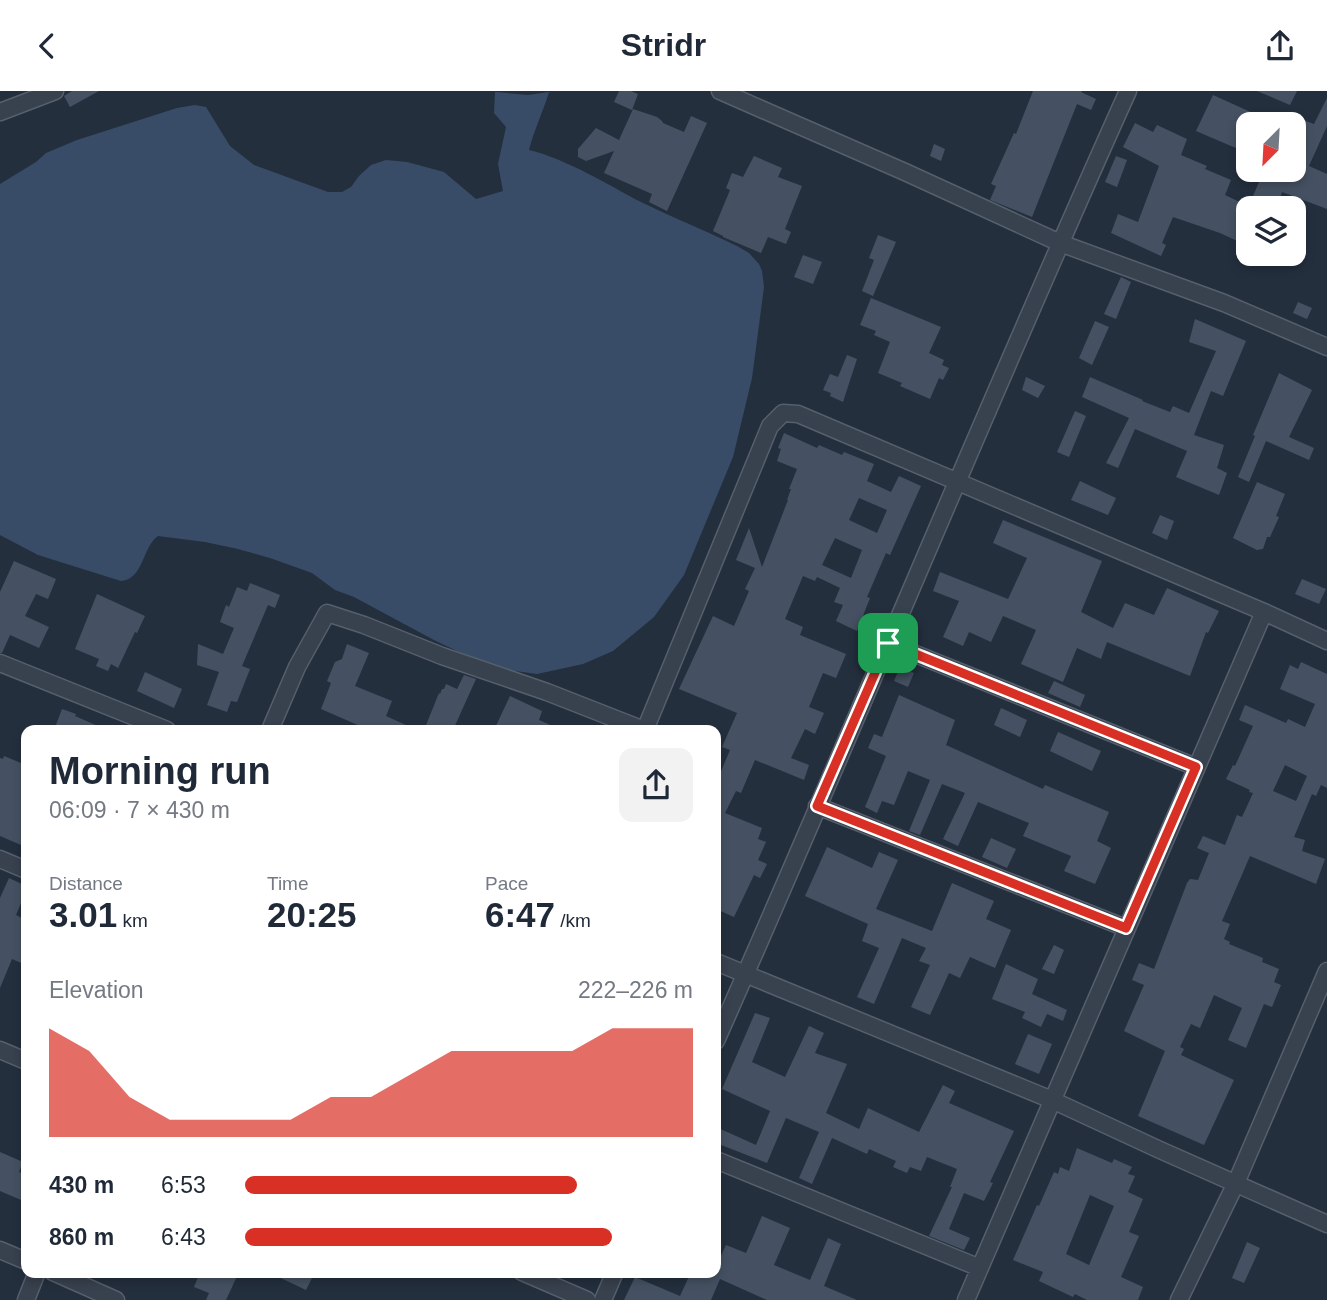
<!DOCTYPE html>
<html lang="en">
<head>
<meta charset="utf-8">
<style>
	:root { --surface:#fff; --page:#f2f2f3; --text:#1f2937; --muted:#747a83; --accent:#d93025 }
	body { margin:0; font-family:Arial,sans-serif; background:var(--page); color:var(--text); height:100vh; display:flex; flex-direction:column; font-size:26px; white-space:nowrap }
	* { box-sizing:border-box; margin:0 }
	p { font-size:23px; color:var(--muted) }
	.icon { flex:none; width:38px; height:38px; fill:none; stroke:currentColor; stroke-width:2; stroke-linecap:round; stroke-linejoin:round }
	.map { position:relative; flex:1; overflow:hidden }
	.side { position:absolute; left:21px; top:634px; width:700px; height:553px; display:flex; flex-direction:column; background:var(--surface); border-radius:14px; box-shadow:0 4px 10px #0003 }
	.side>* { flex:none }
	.needle { width:46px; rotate:204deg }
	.buttons { position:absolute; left:1236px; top:21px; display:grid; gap:14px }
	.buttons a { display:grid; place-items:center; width:70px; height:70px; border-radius:14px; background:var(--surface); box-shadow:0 4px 10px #0003; font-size:35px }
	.pin { position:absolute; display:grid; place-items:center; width:60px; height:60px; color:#fff; margin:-30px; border-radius:14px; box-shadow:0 4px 10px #0006 }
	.round { display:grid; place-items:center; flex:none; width:74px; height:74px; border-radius:14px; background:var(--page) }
	.summary { display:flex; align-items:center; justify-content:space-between; height:119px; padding:0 28px }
	h1 { font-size:38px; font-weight:800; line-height:52px }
	.stats { display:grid; grid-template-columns:repeat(3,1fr); gap:10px; height:119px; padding:7px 28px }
	.stats div { display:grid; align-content:center }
	.stats b { font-size:35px; font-weight:800 }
	.stats small { font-size:19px; font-weight:400 }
	.stats p { font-size:19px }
	.chart { height:196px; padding:14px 28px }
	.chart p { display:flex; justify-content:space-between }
	.chart svg { width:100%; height:126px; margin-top:7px; fill:var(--accent); opacity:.7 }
	ul { padding:0 28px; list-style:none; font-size:23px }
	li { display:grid; grid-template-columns:112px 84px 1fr; align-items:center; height:52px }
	li i { height:18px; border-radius:9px; background:var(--accent) }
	header { display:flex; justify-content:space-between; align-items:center; height:91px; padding:0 28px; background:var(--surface); font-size:32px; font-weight:800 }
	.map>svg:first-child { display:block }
	.water { fill:#394c67 }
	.building { fill:#455162; fill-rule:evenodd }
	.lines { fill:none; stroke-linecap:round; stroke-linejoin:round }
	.minor-casing { stroke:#565f6c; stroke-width:19 }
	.minor { stroke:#38414e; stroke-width:16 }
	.route-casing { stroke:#fff; stroke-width:14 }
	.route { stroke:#d93025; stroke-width:9 }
</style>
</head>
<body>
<header><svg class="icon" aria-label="back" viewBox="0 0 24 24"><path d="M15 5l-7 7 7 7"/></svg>Stridr<svg class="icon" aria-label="share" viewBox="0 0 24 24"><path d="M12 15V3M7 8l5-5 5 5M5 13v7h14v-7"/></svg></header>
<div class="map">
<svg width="1327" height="1209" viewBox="0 0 1327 1209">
	<rect width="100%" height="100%" fill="#242f3e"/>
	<path class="water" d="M495,1L528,4L549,1C543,21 534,39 529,59C569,69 606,93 643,112C674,127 706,140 737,155L749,162L759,173L762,180L764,196L752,287L733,366L684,484L654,526L613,560L583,573L537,583L508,579L480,571L434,549L354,506L335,499L312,482L270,467L238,458L205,451L158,445C142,456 144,488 121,490L38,464L0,444V93L36,71L46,62L77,49L177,17L195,14L206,16L230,55L254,74L328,101H342L351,96L359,85L371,74L386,69L407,71L444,81L476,108L503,100L498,73L506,36L494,22Z"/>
	<path class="building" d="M72,0H99L70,16L64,5Z
		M619,0H631L638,3L632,19L614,11Z
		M1033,0H1082L1081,1L1096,8L1091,19L1077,13L1032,126L990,109L996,95L991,93L1014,42L1016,43Z
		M1257,0H1297L1290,14Z
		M1213,4L1255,23L1250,33H1248V38L1238,58L1196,40Z
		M1327,7V35L1309,75L1327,83V118L1282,101L1277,117H1248V155L1220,142L1173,126L1162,152L1166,154L1161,165L1111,142L1118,123L1138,131L1159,75L1123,56L1135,32L1153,41L1157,34L1187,48L1181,64L1207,75L1205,78L1231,89L1225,104L1248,115V117L1264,79H1293V52L1303,29L1314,33Z
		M633,18L657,26L662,30L663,32L684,41L691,25L707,32L667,120L649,111L652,103L604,82L614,60L586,70L578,66V58L596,37L619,49Z
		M934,53L945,58L941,70L930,65Z
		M754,65L782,77L778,86L802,95L785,138L791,141L786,153L768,146L761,162L723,146V145L713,140L730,99L726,97L732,82L743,86Z
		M1116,65L1127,69L1117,96L1105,91Z
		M878,144L896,151L873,205L862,200L874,169L869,167Z
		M803,164L822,171L813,193L794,186Z
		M1121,186L1131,191L1116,228L1104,223Z
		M871,207L941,236L929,262L944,269L942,274L949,277L943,289L939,287L930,308L900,295L902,292L878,282L890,251L874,244L876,240L860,234Z
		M1298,211L1312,217L1307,228L1293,222Z
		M1195,228L1246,250L1223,305L1211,300L1194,344L1224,354L1217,377L1227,382L1219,404L1176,386L1187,360L1135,338L1118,377L1106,372L1129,327L1082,306L1090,286L1143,309L1142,310L1170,321L1173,315L1189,322L1216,260L1189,251Z
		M1095,230L1109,236L1092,274L1079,267Z
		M847,264L857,268L843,311L830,305L831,302L823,299L830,283L838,286Z
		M1279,282L1312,299L1289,346L1314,357L1309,369L1266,350L1249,391L1238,386L1255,345L1253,344Z
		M1026,286L1045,295L1038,307L1022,299Z
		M1075,320L1086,325L1069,366L1057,361Z
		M784,342L817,357L819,354L842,364L844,361L874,373L867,390L891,401L899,385L921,395L890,464L886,462L867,506L870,507L857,540L836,530L843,514L834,511L840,497L817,486L815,490L803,485L785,528L803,536L800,544L846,563L836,587L823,582L809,616L824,622L815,643L805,638L791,667L809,674L804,689L755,669L741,702L736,700L725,722L762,737L758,748L766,751L758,769L767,773L760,787L754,784L734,826L716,818V692L730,659L722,656L737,622L679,598L713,525L734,535L749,500L745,498L755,477L736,469L749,437L762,476L788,409H787L791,398H789L797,378L777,370L781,358L778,357ZM859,407L887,419L877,442L849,429ZM835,447L862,459L851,487L822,474Z
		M1080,390L1116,407L1108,424L1071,409Z
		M1257,391L1285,403L1276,425L1279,426L1270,446H1267L1263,458L1257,459L1233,447Z
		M1160,424L1174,430L1167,449L1152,442Z
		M1003,429L1102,470L1081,521L1113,537L1125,512L1154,524L1167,497L1219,520L1208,542L1206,541L1190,585L1107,551L1101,568L1077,557L1063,591L1021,573L1036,539L1003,525L991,551L969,541L963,555L943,546L959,510L933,500L940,481L1008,508L1027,467L993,452Z
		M14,470L56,488L48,508L36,503L25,525L49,536L39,557L10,544L2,562H0V501Z
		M1302,488L1326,498L1319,513L1295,503Z
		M250,492L280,504L275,517L268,514L242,575L250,578L237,611L231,610L227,621L207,614L219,581L197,574L198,553L223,563L234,537L220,531L226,514L229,516L237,496L247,500Z
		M97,503L145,525L137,542L135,541L118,577L111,573L108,580L96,575L99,568L75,558Z
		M347,553L369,562L355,595L392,610L386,625L417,639H369L321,618L331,592L327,590L335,571L342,568Z
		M1301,571L1327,583V697L1321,694L1316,705L1312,703L1294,746L1305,749L1302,760L1325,768L1316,793L1250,765L1222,830L1230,833L1224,848L1230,851L1229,853L1263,867L1262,871L1279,878L1274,891L1281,894L1272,916L1264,913L1246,957L1228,949L1242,917L1214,904L1200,937L1191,933L1180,956L1184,958L1181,964L1234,989L1204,1054L1138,1025L1165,960L1124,940L1144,894L1132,889L1139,872L1154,878L1187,792L1190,788L1198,789L1209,762L1197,757L1203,745L1225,754L1237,724L1242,726L1253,702L1249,701L1250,699L1226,688L1233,674L1235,675L1253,635L1239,629L1245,614L1286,632L1288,628L1305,636L1315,613L1280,598L1290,574L1298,578ZM1285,674L1307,685L1296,710L1273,700Z
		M900,576L914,582L908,596L894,590Z
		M145,581L182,598L174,617L137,600Z
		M464,584L476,588L453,639H424L439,602L440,603L442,598H444L446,593L457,598Z
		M1054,590L1085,604L1080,616L1048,602Z
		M899,604L955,629L946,654L1043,698L1045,694L1109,721L1097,750L1111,757L1095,793L1064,780L1071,765L1023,745L1029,732L978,711L958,755L943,748L965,702L942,693L920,744L909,740L930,689L908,680L894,714L882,710L877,722L865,716L886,665L868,657L874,643L882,646Z
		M510,605L542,620L539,629L562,639H494Z
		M1001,617L1027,629L1020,646L994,634Z
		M62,618L76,623L75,625L107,639H54Z
		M1058,641L1101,660L1092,680L1050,660Z
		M4,665L26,674V741L21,754L0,745V667L3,668Z
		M991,747L1016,758L1007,777L982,766Z
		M827,756L872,777L879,761L898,769L876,818L932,840L952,792L994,810L986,828L1011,839L995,877L970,866L960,887L949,882L930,924L911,916L930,874L919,870L926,857L902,847L874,913L857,906L879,857L862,850L868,833L805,805Z
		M9,787L26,795V800L16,824L26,829V837L21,849L26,851V874L12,868L0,897V807Z
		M1054,854L1064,859L1054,883L1042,878Z
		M1006,873L1038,888L1032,903L1067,919L1063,930L1047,923L1041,936L1022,927L1025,921L992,908Z
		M755,922L770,927L752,971L785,986L809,935L824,942L815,962L847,973L826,1022L859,1038L868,1017L919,1041L943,994L955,1000L949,1012L1014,1040L990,1091L993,1092L984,1110L964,1102L949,1138L970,1147L964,1159L929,1145L952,1096H950L957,1078L927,1066L921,1080L910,1076L907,1082L893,1076L896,1070L869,1058L867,1063L832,1047L812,1093L799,1087L819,1041L786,1027L767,1072L716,1052V1036L756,1054L770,1020L722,998Z
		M1028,943L1052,953L1039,983L1015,973Z
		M1077,1057L1112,1072L1114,1068L1132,1076L1128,1083L1135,1085L1128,1101L1143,1108L1129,1141L1139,1145L1121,1186L1143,1196L1138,1209H1087L1075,1203L1073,1206L1039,1190L1043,1181L1013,1169L1037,1114L1039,1115L1054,1081L1058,1083L1060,1076L1069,1080ZM1090,1104L1114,1115L1089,1174L1066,1163Z
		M0,1061L23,1071L19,1081L26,1084V1097L21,1109L0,1100Z
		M762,1125L790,1137L774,1174L810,1189L828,1147L841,1153L824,1195L857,1209H767L720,1188L711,1209H624L635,1186L680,1205L691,1181H716V1167L719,1169L726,1154L746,1162Z
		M1247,1151L1260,1157L1244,1192L1232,1187Z
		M200,1181H239L226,1209H206L209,1202L194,1196Z
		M268,1181H298L312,1187L306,1199Z"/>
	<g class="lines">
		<g class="minor-casing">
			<path id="minor" d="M720,0L905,81L1060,152L1224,212L1327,256
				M0,21L55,0
				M888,552L1196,676
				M0,572L167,639
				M270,639L297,576L327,522L364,534L442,565L547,601L644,639
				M645,639L770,335L783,322L798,323L1264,521L1327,550
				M817,715L1126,837
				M0,768L26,779
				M716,871L1052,1009L1160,1059L1327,1133
				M716,950C856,634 986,315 1128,0
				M0,959L26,970
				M716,1069L980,1177
				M0,1159L26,1170
				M53,1181L116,1209
				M522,1181L587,1209
				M26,1209L37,1181
				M603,1209L615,1181
				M966,1209L1264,521
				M1179,1209L1236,1092L1327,880"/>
		</g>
		<use href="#minor" class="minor"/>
	</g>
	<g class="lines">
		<g class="route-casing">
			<path id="route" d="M888,552L1196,676L1126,837L817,715Z"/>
		</g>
		<use href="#route" class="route"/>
	</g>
</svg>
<div class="buttons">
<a><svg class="needle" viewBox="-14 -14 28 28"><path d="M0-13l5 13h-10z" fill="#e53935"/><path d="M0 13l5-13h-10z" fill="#747a83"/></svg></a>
<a><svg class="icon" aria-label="layers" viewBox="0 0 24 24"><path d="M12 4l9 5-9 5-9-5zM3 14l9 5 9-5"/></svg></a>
</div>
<div class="pin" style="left:888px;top:552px;background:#1e9e55"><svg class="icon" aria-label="arrive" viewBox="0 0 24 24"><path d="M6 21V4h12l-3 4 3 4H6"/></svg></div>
<section class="side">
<div class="summary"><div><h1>Morning run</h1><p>06:09 · 7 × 430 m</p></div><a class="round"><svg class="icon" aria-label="share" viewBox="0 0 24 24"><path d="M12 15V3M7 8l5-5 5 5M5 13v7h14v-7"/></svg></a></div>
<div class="stats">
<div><p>Distance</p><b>3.01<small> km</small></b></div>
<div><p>Time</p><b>20:25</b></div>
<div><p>Pace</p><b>6:47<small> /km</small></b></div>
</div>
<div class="chart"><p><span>Elevation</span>222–226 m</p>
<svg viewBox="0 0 160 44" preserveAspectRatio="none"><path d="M0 44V6L10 14L20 30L30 38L40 38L50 38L60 38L70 30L80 30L90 22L100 14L110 14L120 14L130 14L140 6L150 6L160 6V44z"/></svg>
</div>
<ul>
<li><b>430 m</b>6:53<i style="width:74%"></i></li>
<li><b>860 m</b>6:43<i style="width:82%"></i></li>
</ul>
</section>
</div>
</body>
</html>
